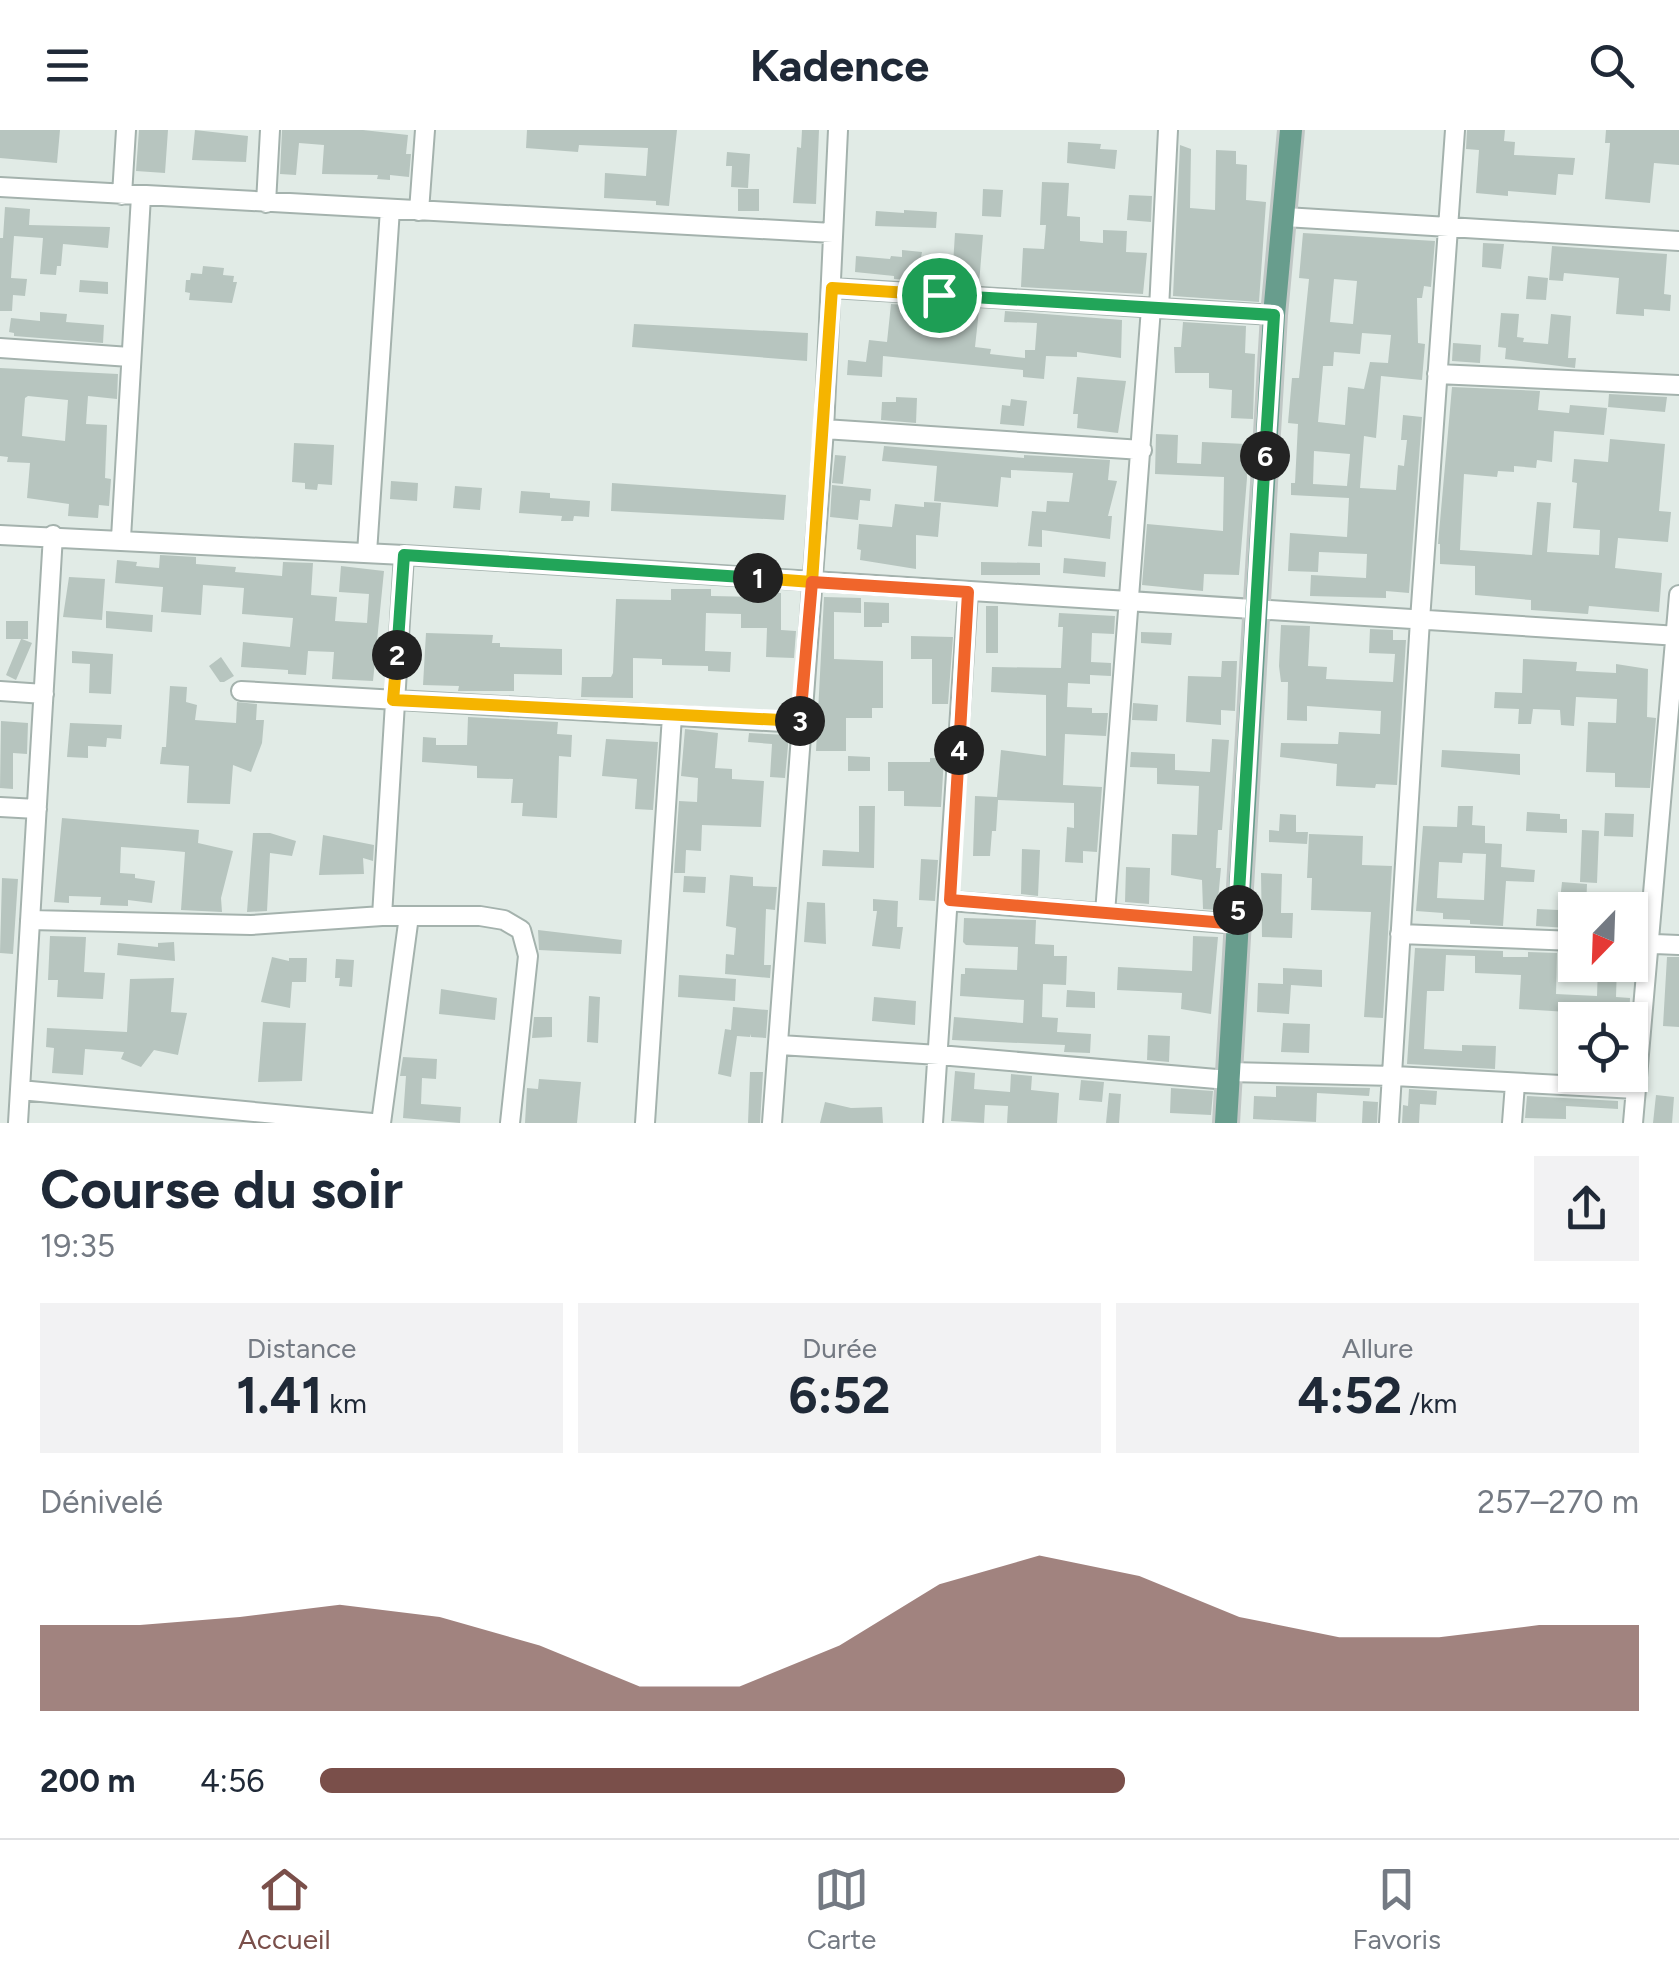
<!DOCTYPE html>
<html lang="fr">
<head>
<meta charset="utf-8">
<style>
	:root { --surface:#fff; --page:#f2f2f3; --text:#1f2937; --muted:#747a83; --line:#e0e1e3; --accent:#7a4f4a }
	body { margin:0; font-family:Figtree,sans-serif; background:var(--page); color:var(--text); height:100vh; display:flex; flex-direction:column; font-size:38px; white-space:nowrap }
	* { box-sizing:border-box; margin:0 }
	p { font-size:32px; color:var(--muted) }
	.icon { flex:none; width:55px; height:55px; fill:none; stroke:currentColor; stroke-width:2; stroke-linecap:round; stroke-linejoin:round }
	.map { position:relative; height:993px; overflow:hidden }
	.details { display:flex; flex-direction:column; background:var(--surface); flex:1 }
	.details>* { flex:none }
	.needle { width:65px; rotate:203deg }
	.controls { position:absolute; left:1558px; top:762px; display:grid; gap:20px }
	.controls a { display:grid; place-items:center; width:90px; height:90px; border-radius:0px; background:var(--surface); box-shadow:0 2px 8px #0004; font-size:50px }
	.pin { position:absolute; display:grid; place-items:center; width:85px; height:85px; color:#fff; margin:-42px; border:5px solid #fff; border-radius:50%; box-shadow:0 2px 10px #0007 }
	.km { position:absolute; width:50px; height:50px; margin:-25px; border-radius:50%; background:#222; color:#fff; font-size:28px; line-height:50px; text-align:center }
	.round { display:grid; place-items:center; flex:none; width:105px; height:105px; border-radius:0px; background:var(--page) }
	.head { display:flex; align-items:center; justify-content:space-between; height:170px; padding:0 40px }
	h1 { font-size:55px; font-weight:700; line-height:75px }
	.metrics { display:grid; grid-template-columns:repeat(3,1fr); gap:15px; height:170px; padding:10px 40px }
	.metrics div { display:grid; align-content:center; border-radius:0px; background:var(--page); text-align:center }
	.metrics b { font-size:50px; font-weight:700 }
	.metrics small { font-size:28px; font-weight:400 }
	.metrics p { font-size:28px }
	.chart { height:280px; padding:20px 40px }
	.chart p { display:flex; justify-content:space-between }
	.chart svg { width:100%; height:180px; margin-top:10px; fill:var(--accent); opacity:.7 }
	ul { padding:0 40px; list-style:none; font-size:32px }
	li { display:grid; grid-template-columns:160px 120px 1fr; align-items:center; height:75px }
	li i { height:25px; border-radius:12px; background:var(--accent) }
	header { display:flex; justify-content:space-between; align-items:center; height:130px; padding:0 40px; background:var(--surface); font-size:45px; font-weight:700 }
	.dock { display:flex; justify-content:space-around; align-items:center; height:140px; border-top:2px solid var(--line); background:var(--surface); font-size:28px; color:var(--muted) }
	.dock a { display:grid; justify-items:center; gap:5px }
	.dock .on { color:var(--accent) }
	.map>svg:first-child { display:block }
	.building { fill:#b7c5bf; fill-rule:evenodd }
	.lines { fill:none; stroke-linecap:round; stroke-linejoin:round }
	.minor-casing { stroke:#a4b2ad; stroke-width:22 }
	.major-casing { stroke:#c1c8c6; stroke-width:28 }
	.minor { stroke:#fff; stroke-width:18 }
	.major { stroke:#689d8d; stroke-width:22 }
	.split-1-casing { stroke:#fff; stroke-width:20 }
	.split-2-casing { stroke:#fff; stroke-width:20 }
	.split-3-casing { stroke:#fff; stroke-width:20 }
	.split-4-casing { stroke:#fff; stroke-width:20 }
	.split-5-casing { stroke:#fff; stroke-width:20 }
	.split-6-casing { stroke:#fff; stroke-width:20 }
	.split-7-casing { stroke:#fff; stroke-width:20 }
	.split-1 { stroke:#f5b400; stroke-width:12 }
	.split-2 { stroke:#22a559; stroke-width:12 }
	.split-3 { stroke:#f5b400; stroke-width:12 }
	.split-4 { stroke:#f0652b; stroke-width:12 }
	.split-5 { stroke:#f0652b; stroke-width:12 }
	.split-6 { stroke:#22a559; stroke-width:12 }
	.split-7 { stroke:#22a559; stroke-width:12 }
</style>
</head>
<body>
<header><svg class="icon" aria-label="menu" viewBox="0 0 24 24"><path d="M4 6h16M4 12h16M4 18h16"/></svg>Kadence<svg class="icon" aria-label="search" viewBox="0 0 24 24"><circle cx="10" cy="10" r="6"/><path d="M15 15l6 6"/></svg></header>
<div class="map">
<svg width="1679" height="993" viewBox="0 0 1679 993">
	<rect width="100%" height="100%" fill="#e1ebe6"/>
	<path class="building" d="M0,0H60L57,33L0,28Z
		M139,0H168L165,43L136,41Z
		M195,0L248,6L246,32L192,30Z
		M282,0H363L408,5L406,24H411L409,47L390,45V50L377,49L378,45L322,44L324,15L299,13L296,45L280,44Z
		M527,0H677L669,76L656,75V71L604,68L605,43L646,46L648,18L579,15L578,22L526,18Z
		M802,0H819L816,74L793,73L797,17L801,18Z
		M1467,0H1505L1504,11L1515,12L1514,25L1575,28L1573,45L1558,44L1556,65L1508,61V66L1476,63L1479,20L1466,19Z
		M1606,0H1679V35L1654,33L1650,73L1605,69L1610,13H1605Z
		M1068,12L1101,14L1100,19L1117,20L1115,39L1067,33Z
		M1180,15L1191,19L1190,78L1215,80L1216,20L1236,21V34L1247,35L1246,70L1266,72L1259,172L1173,166Z
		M727,22L750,24L748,58L731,57L732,36H726Z
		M1042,52L1069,53L1067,86L1080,87V111L1103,113V100L1127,101L1126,122L1147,123L1143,164L1021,157L1023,118L1044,119L1046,95H1040Z
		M738,59H759V81H738Z
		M983,59L1003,60L1001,87L982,86Z
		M1129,65L1152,66L1151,92L1127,90Z
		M5,77L30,79L29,95L110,97L108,118L63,114L61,136H57L56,145L40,144L43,108L14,106L11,148L27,149L25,166L13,165L12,181H0V108H3Z
		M904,80L937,82L936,98L875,96L876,81L904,83Z
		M955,103L983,105L979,154L894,149V146L855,142L856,126L890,129L891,126L902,127V120L922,122L920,133L953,135Z
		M1303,103L1435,111L1431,157L1424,156L1422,168H1417L1418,213L1425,214L1422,250L1381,246L1376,308L1364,306L1360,358L1396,360L1398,335L1404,336L1407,310H1401L1403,285L1422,287L1409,463L1386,461V468L1310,466L1311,445L1366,448L1367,424L1319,422L1318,442L1288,441L1290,403L1347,407L1349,368L1291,365V353H1295L1298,294L1288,293L1292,248H1299L1309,149L1299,148ZM1334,149L1357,151L1353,194L1330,192ZM1362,203L1391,205L1388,233L1370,232L1364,259L1348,257L1345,295L1318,292L1323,236H1333L1334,222L1360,224ZM1314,321L1350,324L1347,356L1313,354Z
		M1483,113L1504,114L1501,139L1482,137Z
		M1552,116L1667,124L1664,164L1671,165L1670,181L1644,179V186L1616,184L1619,148L1564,143L1563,151L1549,150Z
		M203,136L224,138L223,145L234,146L233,152H237L232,173L189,170L190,163L185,162L186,150H190L191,143L202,144Z
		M1528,146L1548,148L1546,170L1526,169Z
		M80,150L108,152V164L79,162Z
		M891,174L979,180L975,217L991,219L990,224L1025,228V220H1035L1037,193L1004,192L1005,181L1122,190L1121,228L1077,222V227L1046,226L1044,249L1023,247V240L883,226L882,247L847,245L848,230L866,232L869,210L887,212Z
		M40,182L67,184L66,192L104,195L103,213L14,206V203L9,202L11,188L40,191Z
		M1501,183L1519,184L1517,207L1524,208L1523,212L1548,214L1551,184L1571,186L1568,228H1576L1575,238L1505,229L1506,218L1498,217Z
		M1183,192L1246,196L1245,223L1255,224L1253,289L1231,288L1232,260L1209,258V243H1175L1174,217H1181Z
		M634,194L808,203L807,231L632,217Z
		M1453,213L1481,215L1480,233L1452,231Z
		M0,238L118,244L117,269L88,266L86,294L107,295L105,348L111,349L109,376L99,375L98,388L68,386L69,374L27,368L30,333L7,332L8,327L0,326ZM28,266L68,270L65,311L22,306L25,268Z
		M1077,247L1126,251L1118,303L1077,298L1078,284H1073Z
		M1452,257L1540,261L1538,280L1569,283L1570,275L1607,278L1604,305L1554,301L1552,332L1537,330L1536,338L1514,336V342L1498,341L1497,347L1464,344L1460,420L1532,425L1537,372L1551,373L1547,422L1599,425L1600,400L1573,398L1577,353L1572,352L1574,329L1608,332L1610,309L1665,314L1659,381L1671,382L1668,412L1618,408L1615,438L1662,443L1659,482L1589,476L1588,484L1531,480V470L1475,465V436L1440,434V414H1438Z
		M1609,264L1667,267L1665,282L1608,277Z
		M896,267L917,268L916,293L881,290L882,272H896Z
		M1011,269L1027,271L1024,296L1000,294L1002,275L1010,276Z
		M1156,304L1178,305L1177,333L1201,334L1202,312L1246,314L1247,348L1239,445L1204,444L1203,461L1142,455L1147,394L1223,401L1224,347L1155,344Z
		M294,313L334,315L332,355L318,354L317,360L305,359V353L292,352Z
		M884,316L1024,328V325L1110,330L1108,350L1117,351L1108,386H1112L1110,409L1042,400V417L1028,416L1032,381L1046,382L1047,371L1069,372L1073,343L1011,340V348L1001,347L998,377L934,371L937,336L882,331Z
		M835,325L846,326L843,354L832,353Z
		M391,351L418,353L417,371L390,369Z
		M612,353L786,365L784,390L611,381Z
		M832,355L871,359L870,371L860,370L858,390L830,387Z
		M455,356L482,358L480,380L453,378Z
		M521,361L550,363V368L590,371L589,387L574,386L573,391H561L562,386L519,383Z
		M924,372L941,373L938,407L916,405V439L860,430L861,420L857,419L859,394L892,397L895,374L924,377Z
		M160,425L196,427V434L236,437L235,442L282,446L283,432L313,433L311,465L337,467L335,491L367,493L369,464L339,462L341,436L384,441L373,551L332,549L334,522L308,521L306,545L288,544V540L241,537L243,512L290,517L293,488L242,484L244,458L203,455L201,485L161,482L163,457L115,453L117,430L137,432L136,436L159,438Z
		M1064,428L1106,432L1105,447L1063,443Z
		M981,432L1040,433V445H981Z
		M69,447L105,449L102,490L63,487Z
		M671,459H711V466L758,467V463H781V500L796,501L794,528L766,527L767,498H741V484L706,483L705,521L731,522L730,542L708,541V536L662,535V529L633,528V568L581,567L582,547H611L613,543L616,469L671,470Z
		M824,467L861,468V483L834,482V529L883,531V578H872V588H846V621H816Z
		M864,472L889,473V493H882V497H864Z
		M986,476H998V523H986Z
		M106,481L153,485L152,502L106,498Z
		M1059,483L1115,486L1114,504L1092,503L1091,532L1111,533V546L1090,545V554L1068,553L1067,577L1092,578V583H1108L1106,606L1065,604L1063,655L1102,657L1097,722L1083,721V733L1065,732L1067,697L1074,698V673L998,670L996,701H992L990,726H973L975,666L997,667L1001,620L1046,626V565L991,562L992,537L1061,538L1063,497H1058Z
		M6,491H28V509H22L32,513L16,550L6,545L21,509H6Z
		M1281,495L1310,496L1308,536L1327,537L1326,549L1393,552L1395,524L1369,523L1370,499L1393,500V510H1406L1397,655L1376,654L1375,658L1336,656L1337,634L1280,627L1281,613L1338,614L1339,602L1380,604L1381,581L1307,576V591L1287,590L1288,552H1281L1279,536Z
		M1141,502L1172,503L1171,515L1141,513Z
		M426,503L493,505L492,513H500V517L562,519V545L514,544V561H458L459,556L423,555Z
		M911,506L953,507L948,574H932V529H911Z
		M72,521L113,524L111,564L89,563L90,534L72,533Z
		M221,527L234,546L224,552H220L209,536Z
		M1523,529L1577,532L1576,541L1616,543V534L1648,539L1647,587L1656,588L1650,658L1615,657V643L1586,642L1588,592L1616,593L1617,569L1576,567L1574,596L1561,595L1560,580L1533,579L1531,594H1518L1519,579L1494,578L1495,562L1522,563Z
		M1222,531H1237L1235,581L1221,580V595L1186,592L1188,546L1221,547Z
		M170,556L187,557L186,572L197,575L195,590L236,593L237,572L257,574L256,590H264L262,613L251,642L233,635L230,674L187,673L189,636L160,634L162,617H166Z
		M1133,573L1158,575L1157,591L1132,590Z
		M468,587L558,592L557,604L572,605L571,627L559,626L557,688L522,686L523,673H511L513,649L477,648V636L422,632L423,607L436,608V615H467Z
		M1,591L28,593L27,624L13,623V659L0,658Z
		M70,593L122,595L121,609L107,608L106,617L88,616V628L67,627Z
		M685,599L718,603L715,638L732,639V649L764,651L761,697L702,695L701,721L686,720L685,743H674L679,671L697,672L698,648L681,646Z
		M749,603L789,605L785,648L770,647L772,614L748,612Z
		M606,609L658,612L653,680L635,679L637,649L602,646Z
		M1212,609L1229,610L1222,700H1218L1216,738H1221L1217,780L1203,779L1202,750L1171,745L1172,704L1197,705L1199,656L1157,654V638L1130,637L1131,622L1175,624V640L1210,642Z
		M1442,620L1520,624V645L1441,637Z
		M848,626L870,627V641H848Z
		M930,628H944L941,677L904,676V661H888V632H930Z
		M859,676H875L874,738L822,736L823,720L859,722Z
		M1458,676H1473L1472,695L1485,696V713L1502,714L1501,737L1535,740L1534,752L1506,751L1503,796L1470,794V790L1443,789V783L1416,781L1423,696L1457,697ZM1463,723L1486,724L1484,770L1437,768L1439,732L1462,733Z
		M1527,682L1560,684V689H1567V703L1526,701Z
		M1605,683L1634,684L1633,707L1604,706Z
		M1280,684L1296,685V702H1308L1307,714L1269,712V700L1279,701Z
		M62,688L199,700L198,713L233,721L221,768L222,782L181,780L185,722L164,720L121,717L120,743L135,744V748L155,751L152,773L128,770V776L100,775L101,767L69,766V773L54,772Z
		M1582,700L1599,701L1597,753L1580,752Z
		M253,703H270L296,711L292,726L270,723L267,781L247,782Z
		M1309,704L1363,706L1362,735L1392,736L1383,888L1364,887L1371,782L1311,780L1312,748H1307Z
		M323,705L374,715L373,731L363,728L364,744L319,745Z
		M1022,719L1040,720L1038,766L1021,764Z
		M921,729L938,730L935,771L919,770Z
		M1126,737L1150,738L1149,774L1125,772Z
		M1261,743L1282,744L1281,783H1293L1292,808L1262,807Z
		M730,745L753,747V756L777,757L775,780L766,779L764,835H771L770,848L725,844L726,824L734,825L736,798L726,796Z
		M684,746L706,747L705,763L683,762Z
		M2,748L18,749L13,824L0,823Z
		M1562,752L1587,754L1586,780L1568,781V798L1536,796L1537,779L1559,780Z
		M873,769L898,771L897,797H903L900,819L872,816L877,781H873Z
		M807,772L825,773L826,814L804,812Z
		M964,788L1036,790L1035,814L1054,815V826H1067L1066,855L1043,854L1042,887L1058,888L1057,902L1091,904L1090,923L1064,922L1065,915L952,910L954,887L1023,893L1024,870L960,866L961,844H965V838L1017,840L1018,817L966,815L963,812Z
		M538,800L622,810L621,824L539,820Z
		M50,806L86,807L84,842L105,843L103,869L57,867L58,850H48Z
		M1193,806L1218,807L1211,884L1181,879L1182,863L1117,860L1118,837L1192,841Z
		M174,812L175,831L117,825L118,813L158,817V813Z
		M1415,818L1503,821V827H1528V822L1557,823L1556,864L1597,866L1598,835H1617L1616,867L1630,868L1629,890H1582V885L1568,882L1519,879L1521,845L1475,843V826L1446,825L1444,861H1427L1424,919L1462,921V915L1496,916L1495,939L1407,934Z
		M272,827L289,831V828H307L306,852H292L290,878L261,872Z
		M1667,827H1679V897L1663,896Z
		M336,829L354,830L352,857L339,856L340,848H335Z
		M1283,838L1322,840V857L1291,855L1289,884L1257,882L1258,853L1283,854Z
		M679,845L736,849L735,871L678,867Z
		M174,848L171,882L187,883L178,925L154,920L141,937L121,929L124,922L85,919L83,945L52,943L54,918L46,917L47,898L127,902L130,849Z
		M441,859L497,868L495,890L439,884Z
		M1067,860L1095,862V878L1066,877Z
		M589,866L600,867L598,913L587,912Z
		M874,867L916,871L915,895L872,891Z
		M733,877L768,880L766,908L751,907V904L750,907L737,906L731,947L718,944L725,899L731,900Z
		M534,887H552V907L532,908Z
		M263,892L306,893L302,951L258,952Z
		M1283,893L1310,894L1309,923L1281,922Z
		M1148,905L1170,906L1169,932L1147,930Z
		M403,927L437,929L436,949L422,948L421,974L461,977L460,993L403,988L406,946H400Z
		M955,941L975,943L974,959L1010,962L1011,944L1032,946L1031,960L1059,963L1057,993H1007L1008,976L985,975L984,993L951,991Z
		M750,942H763L760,993H748Z
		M539,949L581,952L577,993H525L527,958L538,959Z
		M1081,950L1104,952L1102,972L1079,970Z
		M1276,956L1370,958L1369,966L1317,963L1316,992L1253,989L1254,966L1276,967Z
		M1171,958L1213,961L1211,985L1170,983Z
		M1409,959L1437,961L1436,975L1420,974L1419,993H1402L1403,975L1408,976Z
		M1109,963L1121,964L1119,993H1106Z
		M1656,965L1674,967L1672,993H1653Z
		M1527,966L1618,971V979L1566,976V989L1525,988Z
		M1363,971L1378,972L1377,993H1362Z
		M825,972L851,978L882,977L883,993H820Z"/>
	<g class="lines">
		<g class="minor-casing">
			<path id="minor" d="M0,57L833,103
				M122,65L126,0
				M266,73L270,0
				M419,81L425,0
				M1285,87L1679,111
				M832,158L1274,185
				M1159,179L1168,0
				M0,218L130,227
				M1437,244L1679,255
				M824,299L1142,320
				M0,405L404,425L1679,506
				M121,408L141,66
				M367,423L390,79
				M0,561L44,564
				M241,561L800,593
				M0,677L37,679
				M950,771L1237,794
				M1105,783L1151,178
				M382,786L404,425
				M30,790L251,795L382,786H480L504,790L521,800L528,826L510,993
				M1400,804L1575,811
				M1630,813L1679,815
				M780,915L939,925L1228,950
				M1228,942L1394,946L1636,959
				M20,960L372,993
				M18,993L53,405
				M381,993L409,786
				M645,993L672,586
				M772,993L824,299L838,0
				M933,993L968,462
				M1389,993L1420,490L1455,0
				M1512,993L1515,954
				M1633,993L1679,465"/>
		</g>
		<g class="major-casing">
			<path id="major" d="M1226,993L1274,185L1291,0"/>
		</g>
		<use href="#minor" class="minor"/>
		<use href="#major" class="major"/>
	</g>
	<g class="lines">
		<g class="split-1-casing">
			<path id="split-1" d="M758,448L812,452L832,158L939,165"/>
		</g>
		<g class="split-2-casing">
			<path id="split-2" d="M397,525L404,425L758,448"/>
		</g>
		<g class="split-3-casing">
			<path id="split-3" d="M397,525L393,570L800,591"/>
		</g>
		<g class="split-4-casing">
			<path id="split-4" d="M800,591L812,452L968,462L959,620"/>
		</g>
		<g class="split-5-casing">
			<path id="split-5" d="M959,620L950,770L1238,794V780"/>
		</g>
		<g class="split-6-casing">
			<path id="split-6" d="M1238,780L1265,326"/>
		</g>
		<g class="split-7-casing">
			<path id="split-7" d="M939,165L1274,185L1265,326"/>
		</g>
		<use href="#split-1" class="split-1"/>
		<use href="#split-2" class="split-2"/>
		<use href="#split-3" class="split-3"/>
		<use href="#split-4" class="split-4"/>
		<use href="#split-5" class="split-5"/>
		<use href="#split-6" class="split-6"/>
		<use href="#split-7" class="split-7"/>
	</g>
</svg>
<div class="controls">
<a><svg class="needle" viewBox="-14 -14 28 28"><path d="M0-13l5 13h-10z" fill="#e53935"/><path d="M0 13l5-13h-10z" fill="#747a83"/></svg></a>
<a><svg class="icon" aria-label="locate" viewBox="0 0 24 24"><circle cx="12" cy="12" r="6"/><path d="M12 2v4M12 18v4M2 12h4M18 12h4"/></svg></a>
</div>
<div class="pin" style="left:939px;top:165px;background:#1e9e55"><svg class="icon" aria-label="arrive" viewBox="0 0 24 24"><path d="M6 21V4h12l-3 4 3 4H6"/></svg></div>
<b class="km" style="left:758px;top:448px">1</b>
<b class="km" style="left:397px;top:525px">2</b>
<b class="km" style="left:800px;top:591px">3</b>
<b class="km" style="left:959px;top:620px">4</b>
<b class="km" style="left:1238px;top:780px">5</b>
<b class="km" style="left:1265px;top:326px">6</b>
</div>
<section class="details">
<div class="head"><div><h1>Course du soir</h1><p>19:35</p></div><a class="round"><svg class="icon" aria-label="share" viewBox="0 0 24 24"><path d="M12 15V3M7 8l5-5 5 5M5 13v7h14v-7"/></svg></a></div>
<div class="metrics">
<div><p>Distance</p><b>1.41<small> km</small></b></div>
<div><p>Durée</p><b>6:52</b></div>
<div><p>Allure</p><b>4:52<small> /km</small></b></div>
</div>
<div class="chart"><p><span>Dénivelé</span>257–270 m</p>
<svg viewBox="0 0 160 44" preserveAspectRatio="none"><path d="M0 44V23L10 23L20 21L30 18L40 21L50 28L60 38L70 38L80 28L90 13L100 6L110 11L120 21L130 26L140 26L150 23L160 23V44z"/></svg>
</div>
<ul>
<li><b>200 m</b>4:56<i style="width:61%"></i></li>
</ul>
</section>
<nav class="dock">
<a class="on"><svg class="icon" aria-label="home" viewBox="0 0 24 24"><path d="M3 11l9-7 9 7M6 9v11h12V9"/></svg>Accueil</a>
<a><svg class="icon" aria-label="map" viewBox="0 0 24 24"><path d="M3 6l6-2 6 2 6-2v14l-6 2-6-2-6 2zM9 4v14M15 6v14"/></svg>Carte</a>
<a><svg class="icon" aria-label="saved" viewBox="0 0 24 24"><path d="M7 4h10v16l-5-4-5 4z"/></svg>Favoris</a>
</nav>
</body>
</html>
